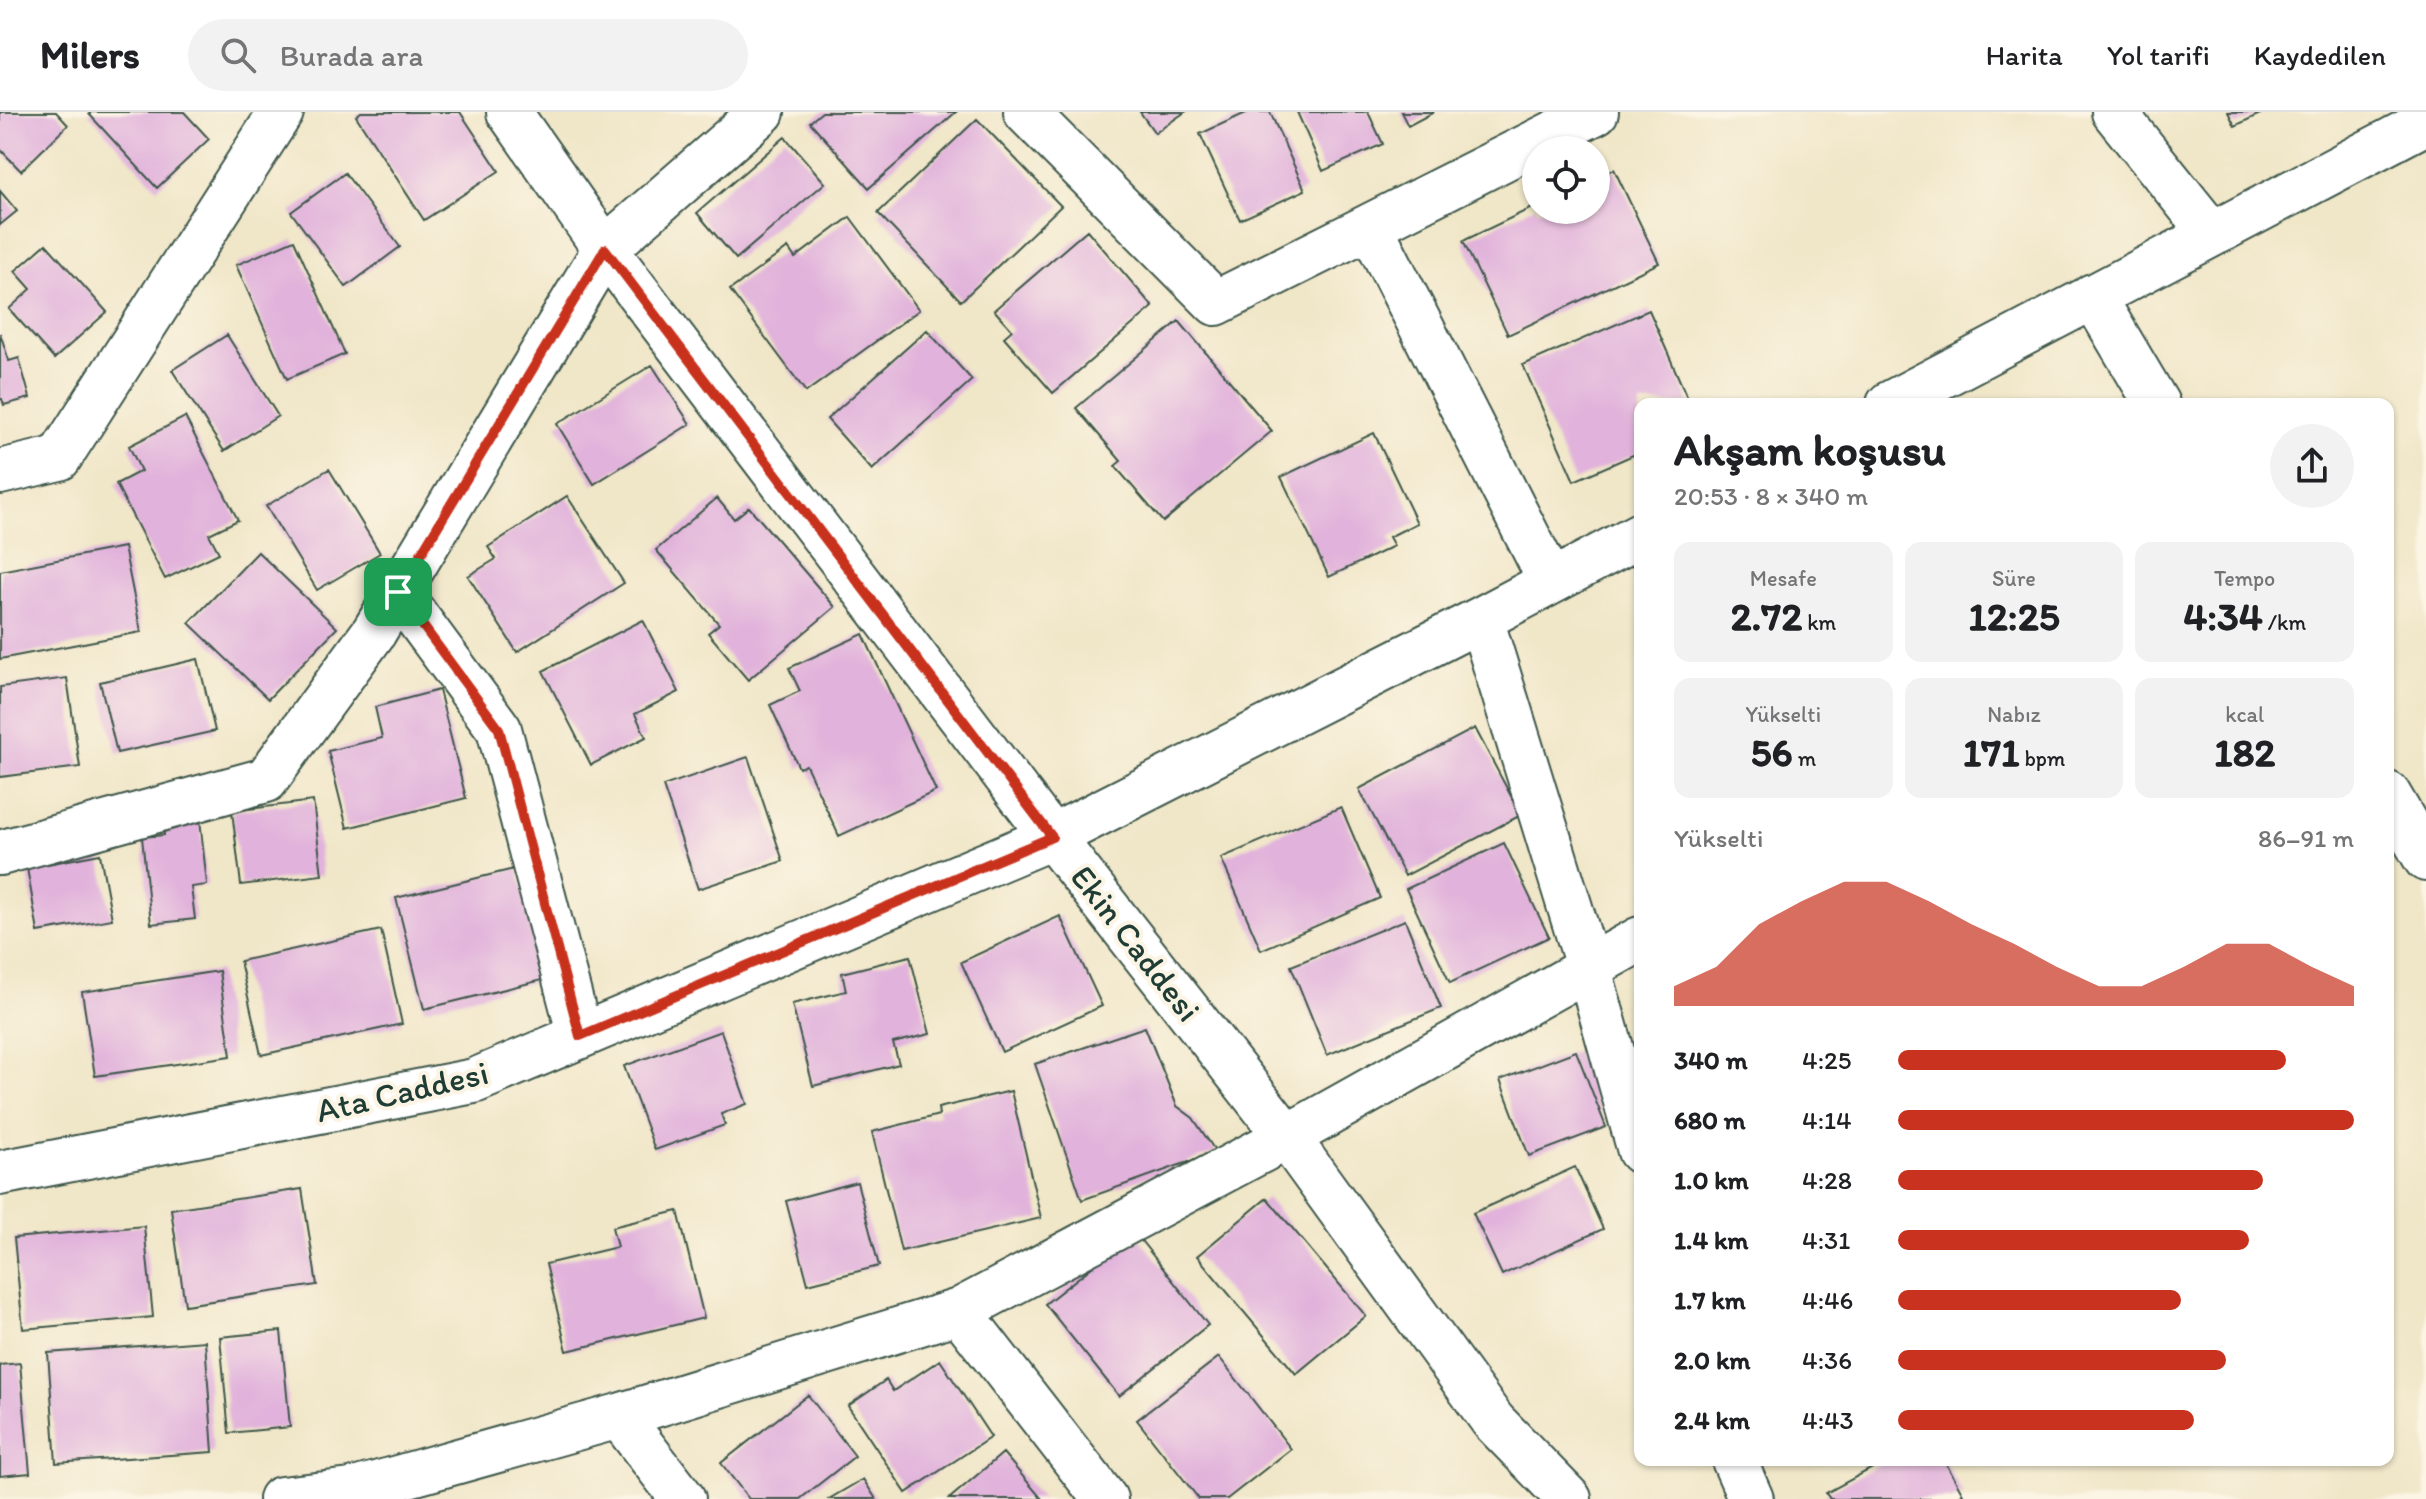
<!DOCTYPE html>
<html lang="tr">
<head>
<meta charset="utf-8">
<style>
	:root { --surface:#fff; --page:#f2f2f2; --text:#202124; --muted:#757577; --line:#e0e0e0; --accent:#c8321e }
	body { margin:0; font-family:Itim,sans-serif; background:var(--page); color:var(--text); height:100vh; display:flex; flex-direction:column; font-size:30px; white-space:nowrap }
	* { box-sizing:border-box; margin:0 }
	p { font-size:26px; color:var(--muted) }
	.icon { flex:none; width:44px; height:44px; fill:none; stroke:currentColor; stroke-width:2; stroke-linecap:round; stroke-linejoin:round }
	.map { position:relative; flex:1; overflow:hidden }
	.side { position:absolute; left:1634px; top:286px; width:760px; height:1068px; display:flex; flex-direction:column; background:var(--surface); border-radius:16px; box-shadow:0 2px 6px #0004 }
	.side>* { flex:none }
	.controls { position:absolute; left:1522px; top:24px; display:grid; gap:16px }
	.controls a { display:grid; place-items:center; width:88px; height:88px; border-radius:50%; background:var(--surface); box-shadow:0 2px 6px #0004; font-size:40px }
	.pin { position:absolute; display:grid; place-items:center; width:68px; height:68px; color:#fff; margin:-34px; border-radius:16px; box-shadow:0 4px 12px #0006 }
	.round { display:grid; place-items:center; flex:none; width:84px; height:84px; border-radius:42px; background:var(--page) }
	.summary { display:flex; align-items:center; justify-content:space-between; height:136px; padding:0 40px }
	h1 { font-size:44px; font-weight:800; line-height:60px }
	.metrics { display:grid; grid-template-columns:repeat(3,1fr); gap:12px; height:136px; padding:8px 40px }
	.metrics div { display:grid; align-content:center; border-radius:16px; background:var(--page); text-align:center }
	.metrics b { font-size:40px; font-weight:800 }
	.metrics small { font-size:22px; font-weight:400 }
	.metrics p { font-size:22px }
	.chart { height:224px; padding:16px 40px }
	.chart p { display:flex; justify-content:space-between }
	.chart svg { width:100%; height:144px; margin-top:8px; fill:var(--accent); opacity:.7 }
	ul { padding:0 40px; list-style:none; font-size:26px }
	li { display:grid; grid-template-columns:128px 96px 1fr; align-items:center; height:60px }
	li i { height:20px; border-radius:10px; background:var(--accent) }
	header { display:flex; align-items:center; gap:48px; box-sizing:border-box; height:112px; padding:0 40px; background:var(--surface); border-bottom:2px solid var(--line) }
	header strong { font-size:38px }
	nav { display:flex; gap:44px; margin-inline-start:auto; font-size:28px }
	.search { width:560px; height:72px; background:var(--page); display:flex; align-items:center; gap:20px; box-sizing:border-box; padding:0 28px; border-radius:44px; color:var(--muted); font-size:30px }
	.map>svg:first-child { display:block }
	.building { fill:#e1b2db }
	.lines { fill:none; stroke-linecap:round; stroke-linejoin:round }
	.minor-casing { stroke:#3e564a; stroke-width:48 }
	.minor { stroke:#fff; stroke-width:44 }
	.route-casing { stroke:#fff; stroke-width:16 }
	.route { stroke:#c8321e; stroke-width:10 }
	.labels { text-anchor:middle; stroke-width:8; stroke-linejoin:round; paint-order:stroke }
	.street-label { font-size:34px; fill:#1f3d34; stroke:#fcf5e5 }
</style>
</head>
<body>
<header>
<strong>Milers</strong>
<div class="search"><svg class="icon" aria-label="search" viewBox="0 0 24 24"><circle cx="10" cy="10" r="6"/><path d="M15 15l6 6"/></svg>Burada ara</div>
<nav><a>Harita</a><a>Yol tarifi</a><a>Kaydedilen</a></nav>
</header>
<div class="map">
<svg width="2426" height="1387" viewBox="0 0 2426 1387">
	<rect width="100%" height="100%" fill="#fcf5e5"/>
	<filter id="ink" filterUnits="userSpaceOnUse"><feTurbulence type="fractalNoise" baseFrequency=".0125" numOctaves="2"/><feDisplacementMap in="SourceGraphic" scale="16" xChannelSelector="R" yChannelSelector="G"/><feConvolveMatrix kernelMatrix="1 2 1 2 8 2 1 2 1" color-interpolation-filters="sRGB"/></filter>
	<filter id="wash" filterUnits="userSpaceOnUse"><feTurbulence type="fractalNoise" baseFrequency=".006" numOctaves="4" result="noise"/><feDisplacementMap in="SourceGraphic" scale="32" xChannelSelector="R" yChannelSelector="G"/><feGaussianBlur stdDeviation="1.8" result="paint"/><feColorMatrix in="noise" values="0 0 0 0 0 0 0 0 0 0 0 0 0 0 0 0 0 1.4 0 .05"/><feComposite in="paint" operator="in"/></filter>
	<g filter="url(#wash)">
		<rect width="100%" height="100%" fill="#f0e6c8"/>
		<g id="blocks">
			<path class="building" d="M0,0H56L68,13L21,59L0,37Z
				M91,0H184L209,27L157,76L89,2Z
				M361,0H460L499,59L424,108L356,4Z
				M822,0H956L869,76L810,10Z
				M1140,0H1185L1155,21Z
				M1248,0H1270L1305,78L1240,108L1200,22Z
				M1297,0H1368L1383,32L1323,59Z
				M1401,0H1434L1408,14Z
				M2228,0H2264L2235,14Z
				M977,7L1061,94L961,189L878,101Z
				M785,25L825,71L736,147L697,101Z
				M1614,57L1659,151L1508,223L1463,129L1536,94V98H1596V66Z
				M345,61L400,135L346,175L291,100Z
				M0,79L17,99L0,113Z
				M850,105L919,198L806,280L730,178L788,136L795,146Z
				M1087,118L1153,195L1053,281L1004,225L1012,218L994,198Z
				M294,128L345,242L287,267L236,153Z
				M46,132L107,200L54,247L9,197L31,177L15,159Z
				M1649,198L1690,292H1640V340L1574,369L1523,253Z
				M1179,209L1272,319L1163,410L1115,354L1121,349L1076,296Z
				M927,218L972,268L872,358L827,307Z
				M0,221L9,249L19,246L30,286L4,293L2,287H0Z
				M227,223L278,304L224,339L172,258Z
				M652,253L690,312L594,372L557,312Z
				M185,305L238,408L209,422L219,441L165,467L116,372L141,359L129,334Z
				M1374,321L1417,411L1389,425L1394,434L1329,465L1281,365Z
				M329,357L380,441L317,478L266,394Z
				M567,384L624,471L517,540L468,464L496,447L488,435Z
				M717,386L734,407L749,395L835,495L748,568L708,521L719,512L656,438Z
				M124,435L141,520L0,547V459Z
				M258,440L337,516L268,587L189,511Z
				M643,508L679,580L635,602L646,625L591,653L543,559Z
				M863,522L936,679L839,724L806,653L799,656L770,593L800,579L789,556Z
				M198,547L215,619L117,641L100,570Z
				M67,566L80,655L0,665V575Z
				M439,578L466,686L347,716L328,639L382,626L375,595Z
				M1475,616L1521,703L1405,764L1359,677Z
				M748,645L783,749L698,777L663,674Z
				M313,689L322,763L241,773L232,699Z
				M1341,695L1380,786L1261,838L1221,746Z
				M200,707L207,773L191,775L195,807L151,812L142,725L164,723L163,710Z
				M1504,731L1549,825L1450,871L1406,777Z
				M100,742L112,807L38,820L27,756Z
				M518,756L546,867L424,897L396,786Z
				M1060,804L1102,894L1002,940L961,850Z
				M1405,808L1441,896L1327,943L1291,854Z
				M381,818L402,912L261,943L240,849Z
				M910,844L930,922L893,931L899,952L813,974L792,892L846,879L842,861Z
				M219,859L231,944L95,964L82,880Z
				M1145,915L1177,994L1193,1006L1216,1040L1082,1088L1035,952Z
				M721,919L747,992L721,1002L725,1013L655,1038L624,954Z
				M1576,939L1606,1015L1529,1044L1500,968Z
				M1011,979L1041,1106L901,1139L872,1020L939,1003L938,996Z
				M1575,1055L1603,1117L1502,1163L1473,1101Z
				M857,1070L879,1154L808,1172L786,1089Z
				M302,1077L317,1173L185,1193L171,1097Z
				M1267,1086L1366,1204L1296,1262L1197,1144Z
				M678,1099L704,1206L567,1239L546,1152L617,1135L612,1115Z
				M144,1114L153,1205L23,1217L14,1126Z
				M1135,1121L1208,1213L1119,1284L1045,1192Z
				M281,1219L290,1315L229,1321L220,1225Z
				M205,1229L213,1340L56,1351L48,1241Z
				M1219,1245L1291,1337L1227,1387H1199L1137,1308Z
				M940,1248L991,1325L906,1381L848,1294L886,1268L893,1279Z
				M20,1251L30,1361L0,1364V1253Z
				M808,1283L855,1344L800,1387H749L721,1351Z
				M1003,1341L1042,1387H949Z
				M1887,1348H1944L1963,1382L1952,1387H1830L1826,1381Z
				M863,1367L876,1387H829Z"/>
		</g>
	</g>
	<g filter="url(#ink)">
		<use href="#blocks" fill-opacity="0" stroke="#3e564a" stroke-width="2"/>
		<g class="lines">
			<g class="minor-casing">
				<path id="minor" d="M509,0L605,137L1052,725L1287,1025L1493,1309L1569,1387
					M1026,0L1216,191L1370,114L1551,470
					M2114,0L2212,122
					M1370,114L1596,0
					M2093,184L2157,292
					M1889,292L2426,10
					M0,360L59,346L281,0
					M398,480L499,617L580,924
					M1481,507L1588,854L1640,1039
					M2388,682L2426,747
					M0,741L266,668L374,520L605,137L762,0
					M0,1061L474,969L1052,725L1481,507L1640,423
					M959,1199L1105,1387
					M619,1304L683,1387
					M1734,1348L1751,1387
					M281,1387L351,1379L619,1304L959,1199L1287,1025L1640,827"/>
			</g>
			<use href="#minor" class="minor"/>
		</g>
	</g>
	<g class="lines" filter="url(#ink)">
		<g class="route-casing">
			<path id="route" d="M605,137L1052,725L580,924L499,617L398,480Z"/>
		</g>
		<use href="#route" class="route"/>
	</g>
	<g class="labels">
		<g class="street-label">
			<text transform="translate(1136 831) rotate(52)" y="12">Ekin Caddesi</text>
			<text transform="translate(402 979) rotate(-13)" y="12">Ata Caddesi</text>
		</g>
	</g>
</svg>
<div class="controls">
<a><svg class="icon" aria-label="locate" viewBox="0 0 24 24"><circle cx="12" cy="12" r="6"/><path d="M12 2v4M12 18v4M2 12h4M18 12h4"/></svg></a>
</div>
<div class="pin" style="left:398px;top:480px;background:#1e9e55"><svg class="icon" aria-label="arrive" viewBox="0 0 24 24"><path d="M6 21V4h12l-3 4 3 4H6"/></svg></div>
<section class="side">
<div class="summary"><div><h1>Akşam koşusu</h1><p>20:53 · 8 × 340 m</p></div><a class="round"><svg class="icon" aria-label="share" viewBox="0 0 24 24"><path d="M12 15V3M7 8l5-5 5 5M5 13v7h14v-7"/></svg></a></div>
<div class="metrics">
<div><p>Mesafe</p><b>2.72<small> km</small></b></div>
<div><p>Süre</p><b>12:25</b></div>
<div><p>Tempo</p><b>4:34<small> /km</small></b></div>
</div>
<div class="metrics">
<div><p>Yükselti</p><b>56<small> m</small></b></div>
<div><p>Nabız</p><b>171<small> bpm</small></b></div>
<div><p>kcal</p><b>182</b></div>
</div>
<div class="chart"><p><span>Yükselti</span>86–91 m</p>
<svg viewBox="0 0 160 44" preserveAspectRatio="none"><path d="M0 44V38L10 32L20 19L30 12L40 6L50 6L60 12L70 19L80 25L90 32L100 38L110 38L120 32L130 25L140 25L150 32L160 38V44z"/></svg>
</div>
<ul>
<li><b>340 m</b>4:25<i style="width:85%"></i></li>
<li><b>680 m</b>4:14<i style="width:100%"></i></li>
<li><b>1.0 km</b>4:28<i style="width:80%"></i></li>
<li><b>1.4 km</b>4:31<i style="width:77%"></i></li>
<li><b>1.7 km</b>4:46<i style="width:62%"></i></li>
<li><b>2.0 km</b>4:36<i style="width:72%"></i></li>
<li><b>2.4 km</b>4:43<i style="width:65%"></i></li>
</ul>
</section>
</div>
</body>
</html>
